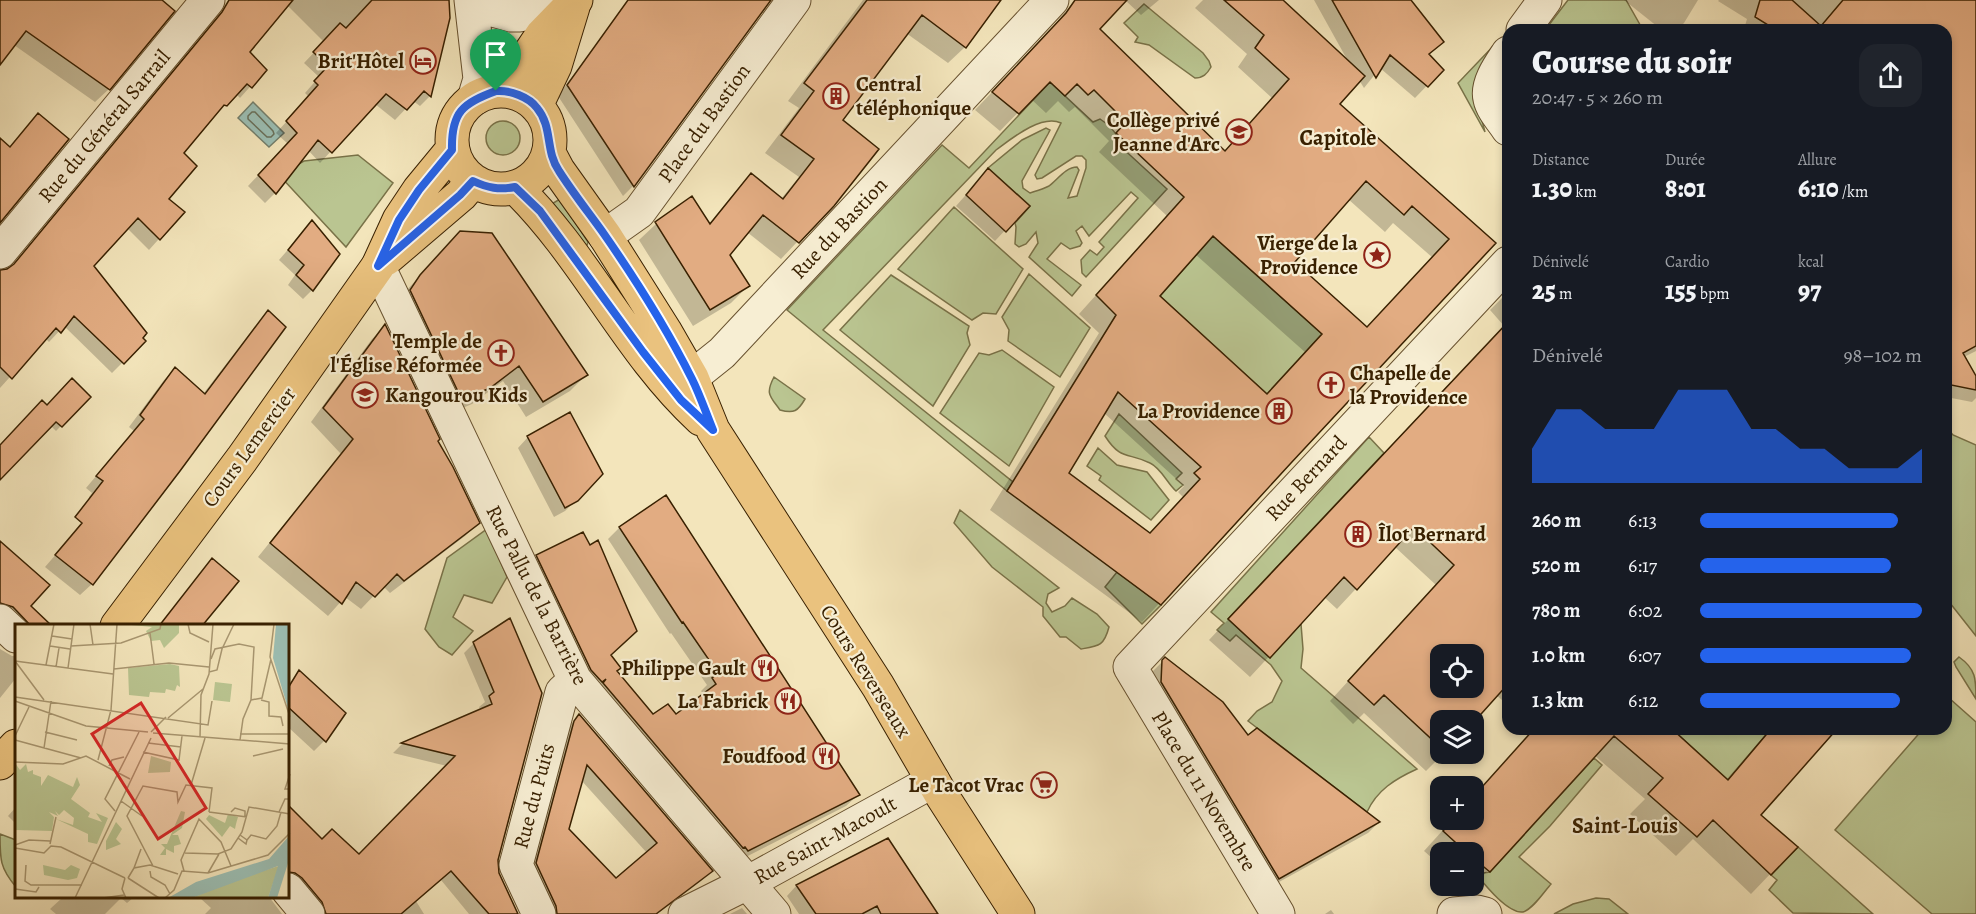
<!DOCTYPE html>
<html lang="fr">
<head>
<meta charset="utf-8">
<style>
	:root { --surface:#171b24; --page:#20242c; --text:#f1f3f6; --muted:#9ea1a6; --accent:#2563eb }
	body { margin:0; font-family:Alegreya,serif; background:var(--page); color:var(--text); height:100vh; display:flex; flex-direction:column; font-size:22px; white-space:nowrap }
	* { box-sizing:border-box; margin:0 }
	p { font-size:20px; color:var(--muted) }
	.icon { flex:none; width:33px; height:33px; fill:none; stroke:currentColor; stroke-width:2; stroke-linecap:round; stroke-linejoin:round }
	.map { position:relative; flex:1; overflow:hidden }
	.panel { position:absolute; left:1502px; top:24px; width:450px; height:711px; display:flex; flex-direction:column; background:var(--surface); border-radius:18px; box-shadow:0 3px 9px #0003 }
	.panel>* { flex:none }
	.buttons { position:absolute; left:1430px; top:644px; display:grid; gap:12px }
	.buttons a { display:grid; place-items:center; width:54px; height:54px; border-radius:12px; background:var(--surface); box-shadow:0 3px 9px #0003; font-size:30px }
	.pin { position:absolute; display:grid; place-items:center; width:51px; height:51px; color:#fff; margin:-62px -26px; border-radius:50% 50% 50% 0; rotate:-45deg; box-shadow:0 0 6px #0007 }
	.pin .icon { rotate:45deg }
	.round { display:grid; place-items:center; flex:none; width:63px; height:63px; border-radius:18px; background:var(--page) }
	.head { display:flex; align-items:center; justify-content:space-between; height:102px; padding:0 30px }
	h1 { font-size:33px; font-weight:800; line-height:45px }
	.metrics { display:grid; grid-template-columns:repeat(3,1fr); gap:9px; height:102px; padding:6px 30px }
	.metrics div { display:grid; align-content:center }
	.metrics b { font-size:26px; font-weight:800 }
	.metrics small { font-size:16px; font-weight:400 }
	.metrics p { font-size:16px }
	.chart { height:168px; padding:12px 30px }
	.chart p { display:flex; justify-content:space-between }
	.chart svg { width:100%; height:108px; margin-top:6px; fill:var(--accent); opacity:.7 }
	ul { padding:0 30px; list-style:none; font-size:20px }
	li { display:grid; grid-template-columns:96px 72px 1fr; align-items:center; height:45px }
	li i { height:15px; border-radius:8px; background:var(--accent) }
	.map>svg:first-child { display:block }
	.green { fill:#bac591; stroke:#797248; stroke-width:1.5 }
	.water { fill:#9cbfb4; stroke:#747f6c; stroke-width:1.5 }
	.shadow { fill:#0003; fill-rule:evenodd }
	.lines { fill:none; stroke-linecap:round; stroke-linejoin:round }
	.shore { stroke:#6a705a; stroke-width:1.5 }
	.building { fill:#e2ac82; stroke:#382000; stroke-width:1.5; fill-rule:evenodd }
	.minor-casing { stroke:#67512f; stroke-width:35 }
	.major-casing { stroke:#382000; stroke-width:35 }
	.minor { stroke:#f7eed3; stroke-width:33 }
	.major { stroke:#eac27e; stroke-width:33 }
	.route-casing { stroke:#fff; stroke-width:12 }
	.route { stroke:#2563eb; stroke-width:8 }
	.labels { text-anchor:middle; stroke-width:4.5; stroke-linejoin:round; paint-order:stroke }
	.poi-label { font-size:21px; font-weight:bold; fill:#382000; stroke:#f7eed3; text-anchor:end }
	.street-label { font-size:21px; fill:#382000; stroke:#f7eed3 }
	.neighbourhood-label { font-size:22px; font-weight:bold; fill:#382000; stroke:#f7eed3 }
	.inset-road { fill:none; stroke:#a89670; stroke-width:1.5 }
	.view { fill:#d62828; fill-opacity:0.15; stroke:#d62828; stroke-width:3 }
	.inset-edge { fill:none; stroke:#382000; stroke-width:3 }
</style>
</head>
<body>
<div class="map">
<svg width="1976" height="914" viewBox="0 0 1976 914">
	<rect width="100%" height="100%" fill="#f3e5bb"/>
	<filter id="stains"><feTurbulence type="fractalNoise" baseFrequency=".00333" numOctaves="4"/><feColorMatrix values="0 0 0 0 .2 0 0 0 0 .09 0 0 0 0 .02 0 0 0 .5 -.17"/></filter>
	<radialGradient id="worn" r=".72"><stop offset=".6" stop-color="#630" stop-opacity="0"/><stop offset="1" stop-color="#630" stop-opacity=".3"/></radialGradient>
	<path class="green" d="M1568,0H1626L1643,30H1545Z
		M1144,4L1203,53L1209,61L1211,67C1207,74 1203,78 1195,78L1149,45L1135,42L1138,37L1124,23Z
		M1500,39L1480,77V113L1485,132L1458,83Z
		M1050,82L1093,122L1100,119C1109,125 1119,134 1119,145L1167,189L1086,277L1082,273L1081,260L1090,250L1097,255L1104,247L1099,242L1138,198L1131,192L1089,236L1082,226L1076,231L1082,243L1080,246L1070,249L1061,243L1047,259L1081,285L1072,296L1029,257L1038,243L1036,232L1026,244L1019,247L1015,244L1016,227L1015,223L1030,206L988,168L1022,140L1046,128L1050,130L1048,134L1022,181L1023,188L1030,193C1036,191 1043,189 1049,186C1058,179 1066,167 1077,167L1079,170L1068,198L1077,196L1086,168V160L1082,156H1076L1042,178L1037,179L1035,175L1061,123C1041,114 1011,139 996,150L823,330L1013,482L1007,491L787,310L942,145L969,168Z
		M486 138a17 17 0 1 1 34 0a17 17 0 1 1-34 0Z
		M358,155L393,183L346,247L279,175L304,161Z
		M560,199L588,242L586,248L550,205Z
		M954,207L1023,269L996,314L983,313L972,320L898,269Z
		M1213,236L1322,334L1267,394L1160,296Z
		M1029,274L1090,328L1060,377L1008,341L1009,330L1002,317Z
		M891,275L969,326L967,333L970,345L933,406L840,330Z
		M1002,350L1054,387L1009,466L940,413L979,353L989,355Z
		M774,377L805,399C798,411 794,414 780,410C770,396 765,394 774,377Z
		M1119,414L1182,473L1176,479L1183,485L1176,491C1167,483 1161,468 1150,463C1128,452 1121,461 1105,436Z
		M1946,427L1953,435L1976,445V636L1946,598Z
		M1369,437L1384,453L1228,619L1270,658L1301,624L1303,649L1301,668L1417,769C1395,779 1377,790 1367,812L1248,721L1257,711L1272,702L1282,681L1271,665L1236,635L1230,641L1217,630L1224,623L1211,612Z
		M1098,448L1117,465L1147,472L1169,500L1151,520L1099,480L1101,476L1087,466Z
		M960,510L1059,588L1048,594L1046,603L1052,612L1065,606L1072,598L1097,614L1109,627C1104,646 1099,646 1081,649L1066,637H1060L1043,616V607L992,567L954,523Z
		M487,529L507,577L492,603L464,595L453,617L473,631L452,655L439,647L425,629L447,558Z
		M1117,572L1161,605L1142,624L1105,587Z
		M1959,657C1976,669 1976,679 1976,699L1956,667L1954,662Z
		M1949,698L1976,722V914H1932L1835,830L1923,729H1946V702Z
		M1672,729H1771L1728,780Z
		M1594,758L1602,765L1550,826L1519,857L1551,884C1544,892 1533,909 1523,912C1508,914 1485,885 1476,874L1490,872Z
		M0,834L16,840V887C0,868 0,860 0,834Z
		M1798,847L1873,914L1793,913L1769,890L1777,880L1771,875Z
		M1596,898L1609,899L1628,914H1554L1573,904Z"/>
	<path class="water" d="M253,102L284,133L269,147L238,118Z"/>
	<path class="shadow" d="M0,0H159L109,89L95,102L14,45L0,61Z
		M231,0H447L430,96L420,106L413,101L395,120L375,104L320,163L308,150L275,193L265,203L248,186L288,144L276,133L309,97L305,93L319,77L304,63L324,42L287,5L248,53L265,70L240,98L236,94L215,116L214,115L182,153L167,199L183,212L149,250L127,228L93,266L144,341L112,373L64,326L49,342L45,338L0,388V272L11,268Z
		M629,0H769L633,186L623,196L558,96Z
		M863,0H999L965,47L948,63L906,33L841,121L832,205L781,259L747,232L728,255L748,286L731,303L693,326L639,240L656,224L692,198L708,225L735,192L752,175L781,199L799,177L765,153L799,108L788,101Z
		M1075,0H1125L1098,29L1224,152L1272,98L1238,67L1247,54L1195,8L1203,0H1280L1349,63L1314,0H1409L1442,42L1428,56L1442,70L1415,98L1380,68L1364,88L1359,80L1338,104L1494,243L1142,622L990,510L1099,333L1079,314L1167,216L1099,152L1109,141L1075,107L1069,112L1058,101L1046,113L1031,99L1000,131L975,110L1048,33ZM1348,199L1385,232L1393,223L1433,258L1366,329L1293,262ZM1195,254L1306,353L1266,395L1158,296ZM1104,413L1184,486L1178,492L1184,498L1149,535L1067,473Z
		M1125,0H1159L1141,15Z
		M1624,0H1698L1684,23L1677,30H1664L1658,27Z
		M1719,0H1976V351L1964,357L1976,379V398L1972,402L1946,397V130L1963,120L1946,98V30H1746L1744,29L1747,19L1718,1Z
		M988,170L1028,206L995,241L956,206Z
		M312,222V290L303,299L288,285L295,275L279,260Z
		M461,232L586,375L570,391L526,417L503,381L472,404L446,415L404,293Z
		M1508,292V705L1496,695L1473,720H1440V753H1444L1426,771L1364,713L1353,724L1330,701L1436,585L1395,547L1337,609L1324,597L1250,677L1209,640L1451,382L1505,327L1490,310ZM1440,654H1473V687H1440Z
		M268,313L92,584L80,595L45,567L84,522L111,518L89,497L92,493L86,488L134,431L129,427L164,380L175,369L203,394L257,324Z
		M385,327L436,441L478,523L465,536L390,593L383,586L361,609L345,597L328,616L258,557L341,454L311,422L372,339Z
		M89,397L56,431L39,414Z
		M528,437L576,500L565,511L554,517L518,448Z
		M666,497L858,795L846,806L736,862L592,696L525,568L537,556L610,655L615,671L653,716H676L704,695L701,691L707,685L671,633L670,634L608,539L619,528Z
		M0,543L29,607L50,626H16L0,617Z
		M509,620L496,861L498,873L517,914H469L441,880L416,901L424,914H314L288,885V807L322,841L359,856L447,766L393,753L402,744L481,711L479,707L485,702L464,653L474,643Z
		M0,649L12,656H16V678L0,698Z
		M1165,659L1248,737L1378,823L1368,833L1268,888L1151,693L1152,672Z
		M299,673L344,713L324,741L314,751L288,727V685Z
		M579,716L711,871L701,881L657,914H545L527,874L569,726ZM581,780L647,853L616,880L567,829Z
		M1535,729H1670L1726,780L1770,729H1835L1759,815L1796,847L1751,894L1693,839L1676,856L1630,814L1645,799L1594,755L1469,891L1463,885H1473V852H1440V865L1424,851L1453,819H1473V797Z
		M16,807V824L8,816Z
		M888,840L936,914H799L787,896L796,886Z
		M62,898H133L127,903L121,898L105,914H56L50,909Z
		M200,898H270L282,914H205L211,908Z
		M742,908L747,914H730Z
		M1331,910L1334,914H1325Z"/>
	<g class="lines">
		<path class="shore" d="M252,112H255L273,131L274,134L271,137H267L248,119V116Z"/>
	</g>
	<path class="building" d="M0,0H162L175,11L110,90L26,31L0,65Z
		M229,0H293L250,52L267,70L252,88L247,84L227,106L224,105L184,153L197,166L169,199L185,212L160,240L138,218L94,266L147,333L143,338L146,341L124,364L74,316L61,333L56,328L12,379L0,367V270L7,269L14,264L222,12Z
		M372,0H449L450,18L431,97L424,91L407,110L386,94L332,153L318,140L276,194L258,175L297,133L286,121L318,85L314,81L328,66L313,52L340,23L346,28Z
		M628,0H771L634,187L567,85Z
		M867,0H1001L966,48L922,15L843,120L879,149L834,206L799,243L763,215L730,255L750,286L710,310L655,222L692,196L710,224L751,173L783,199L814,159L781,135L814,91L804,83Z
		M1075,0H1127L1100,29L1225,151L1289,79L1255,48L1264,35L1224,0H1283L1365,76L1340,104L1496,243L1291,463L1161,605L1007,491L1116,315L1096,295L1184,197L1116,133L1126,122L1094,90L1088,95L1077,84L1065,96L1050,82L1019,114L992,92L1066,13ZM1366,181L1404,215L1412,206L1449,239L1367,327L1295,262ZM1213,236L1322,334L1267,394L1160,296ZM1118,392L1201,467L1194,473L1200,479L1150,533L1069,473Z
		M1332,0H1411L1444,42L1429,54L1444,70L1428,87L1390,55L1376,78Z
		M1760,0H1792L1821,26L1843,0H1976V346L1963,353L1976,376V390L1946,384V30H1776L1755,17Z
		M38,113L69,139L0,223V138L10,147Z
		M988,168L1030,206L1006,232L966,195Z
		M312,220L340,254L313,291L296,275L304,265L288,250Z
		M460,231L492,233L588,375L543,402L519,366L490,388L462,400L410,290L420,275Z
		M268,310L286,327L180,471L93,585L55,555L82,523L75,517L103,481L96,476L144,419L140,415L175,367L205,394Z
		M1508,322V684L1473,723V720H1440V747L1384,695L1374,705L1348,681L1454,565L1414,527L1357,590L1344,577L1270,658L1228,619ZM1440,654H1473V687H1440Z
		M385,324L440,439L438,441L453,467L480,523L404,581L397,574L375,597L356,582L342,604L270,543L353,439L323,408Z
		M72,378L91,397L62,427L56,422L0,480V445L42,400L47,405Z
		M570,412L603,474L578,501L565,508L527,436Z
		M666,495L860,795L748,851L745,847L743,848L603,683L606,679L602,682L591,670L536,555L583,532L590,545L598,540L637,631L611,655L621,668L617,671L653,714L668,704L676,714L716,684L712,678L718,673L683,622L682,623L619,527Z
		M0,541L50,585L31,606L52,626H31L13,607L0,603Z
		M212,558L239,581L202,626H159Z
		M510,618L542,693L498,860L499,873L518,914H489L451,871L401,914H326L322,902L302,878L295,873L288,872V805L322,839L332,829L359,854L455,756L401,743L492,704L489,696L494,692L473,642Z
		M1165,657L1223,702L1248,735L1257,728L1380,822L1279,879L1161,682L1162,660Z
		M299,670L346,713L326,742L288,707V688Z
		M579,714L713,871L656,914H557L556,906L536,863L574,721ZM587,765L657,843L616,878L569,829Z
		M1534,729H1672L1728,780L1771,729H1837L1761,815L1798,847L1771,875L1713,820L1697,837L1648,794L1663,778L1614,736L1490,872L1473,858V852H1466L1443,831L1453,819H1473V797Z
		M888,838L938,914H881L877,906L862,914H816L796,885Z"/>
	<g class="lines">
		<g class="minor-casing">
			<path id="minor" d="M471,0L480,79L474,99
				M472,4L511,15H520L574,3
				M1523,30L1545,0
				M1508,53C1500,65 1486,84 1490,99C1492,109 1502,120 1508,129
				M605,236L639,212L794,0
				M0,252L208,0
				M378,266L575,680L774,914
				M672,369L683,382L687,381L722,353L1052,0
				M0,621L16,636
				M288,890L308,914
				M539,914L516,865L562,692L575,680
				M685,914L749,882L933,781
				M1278,914L1130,667L1508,263
				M1454,914L1477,912L1485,914"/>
		</g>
		<g class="major-casing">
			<path id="major" d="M501,91L513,78L542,35L576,0
				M452 140a49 49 0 1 1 98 0a49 49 0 1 1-98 0Z
				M536,106L555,66L573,7
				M549,153L558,170L605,236L665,331L692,378L713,430L878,686L939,791L1018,914
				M515,187C586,256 628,352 701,419
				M386,259L461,195L473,181
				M117,626L242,459L378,266L399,220L419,190L452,150
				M0,763L16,746"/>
		</g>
		<use href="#minor" class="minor"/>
		<use href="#major" class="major"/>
	</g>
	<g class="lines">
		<g class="route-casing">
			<path id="route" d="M496,91C510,90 529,97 537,108C553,127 545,151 559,171C573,193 589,213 604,234C636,280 667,329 692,379C700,395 706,413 713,430L681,400L643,352L540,211L515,187C499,190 488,188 473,181L460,195L378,266L399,220L419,190L452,150C451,112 463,103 496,91Z"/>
		</g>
		<use href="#route" class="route"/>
	</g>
	<defs>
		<g id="hotel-ring" transform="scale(1.35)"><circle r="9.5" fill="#f7eed3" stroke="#8f2418" stroke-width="1.5"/><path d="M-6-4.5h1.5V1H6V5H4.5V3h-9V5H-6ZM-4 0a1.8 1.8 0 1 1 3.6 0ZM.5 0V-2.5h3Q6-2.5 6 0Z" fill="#8f2418"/></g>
		<g id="building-ring" transform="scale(1.35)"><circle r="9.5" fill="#f7eed3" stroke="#8f2418" stroke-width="1.5"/><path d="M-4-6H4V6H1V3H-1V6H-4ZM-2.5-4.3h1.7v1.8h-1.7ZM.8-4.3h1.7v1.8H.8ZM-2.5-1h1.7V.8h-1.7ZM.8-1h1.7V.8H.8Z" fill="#8f2418"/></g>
		<g id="school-ring" transform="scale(1.35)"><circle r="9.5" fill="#f7eed3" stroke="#8f2418" stroke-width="1.5"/><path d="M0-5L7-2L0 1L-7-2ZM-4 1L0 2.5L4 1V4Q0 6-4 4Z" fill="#8f2418"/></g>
		<g id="sight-ring" transform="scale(1.35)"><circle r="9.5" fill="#f7eed3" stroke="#8f2418" stroke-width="1.5"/><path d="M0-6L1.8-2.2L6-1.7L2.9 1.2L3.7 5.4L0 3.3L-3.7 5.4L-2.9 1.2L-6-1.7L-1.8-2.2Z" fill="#8f2418"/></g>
		<g id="church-ring" transform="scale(1.35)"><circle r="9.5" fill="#f7eed3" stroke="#8f2418" stroke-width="1.5"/><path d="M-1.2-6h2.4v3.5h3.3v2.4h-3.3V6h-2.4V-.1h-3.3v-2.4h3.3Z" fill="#8f2418"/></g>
		<g id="restaurant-ring" transform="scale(1.35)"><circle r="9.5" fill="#f7eed3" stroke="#8f2418" stroke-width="1.5"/><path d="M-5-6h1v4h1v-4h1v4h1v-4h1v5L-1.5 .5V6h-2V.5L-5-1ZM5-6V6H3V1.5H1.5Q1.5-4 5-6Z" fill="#8f2418"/></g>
		<g id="supermarket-ring" transform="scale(1.35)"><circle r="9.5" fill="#f7eed3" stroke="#8f2418" stroke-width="1.5"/><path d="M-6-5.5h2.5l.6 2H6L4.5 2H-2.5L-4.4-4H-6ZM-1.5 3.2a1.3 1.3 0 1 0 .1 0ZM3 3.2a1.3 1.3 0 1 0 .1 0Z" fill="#8f2418"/></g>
	</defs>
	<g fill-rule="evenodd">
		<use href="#hotel-ring" x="423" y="61"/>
		<use href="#building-ring" x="836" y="96"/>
		<use href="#school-ring" x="1239" y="132"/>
		<use href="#sight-ring" x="1377" y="255"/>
		<use href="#church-ring" x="501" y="353"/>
		<use href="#church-ring" x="1331" y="385"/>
		<use href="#school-ring" x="365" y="395"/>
		<use href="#building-ring" x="1279" y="411"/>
		<use href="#building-ring" x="1358" y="534"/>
		<use href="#restaurant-ring" x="765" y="668"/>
		<use href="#restaurant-ring" x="788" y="701"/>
		<use href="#restaurant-ring" x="826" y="756"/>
		<use href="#supermarket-ring" x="1044" y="785"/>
	</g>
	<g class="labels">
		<g class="poi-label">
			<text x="404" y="68">Brit'Hôtel</text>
			<text x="856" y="91" text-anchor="start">Central<tspan x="856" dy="24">téléphonique</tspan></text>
			<text x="1220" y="127">Collège privé<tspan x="1220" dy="24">Jeanne d'Arc</tspan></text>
			<text x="1358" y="250">Vierge de la<tspan x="1358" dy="24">Providence</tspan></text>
			<text x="482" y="348">Temple de<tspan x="482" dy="24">l'Église Réformée</tspan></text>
			<text x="1350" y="380" text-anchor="start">Chapelle de<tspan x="1350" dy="24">la Providence</tspan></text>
			<text x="385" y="402" text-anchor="start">Kangourou Kids</text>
			<text x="1260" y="418">La Providence</text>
			<text x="1378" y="541" text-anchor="start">Îlot Bernard</text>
			<text x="746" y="675">Philippe Gault</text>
			<text x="768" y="708">La Fabrick</text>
			<text x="806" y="763">Foudfood</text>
			<text x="1024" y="792">Le Tacot Vrac</text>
		</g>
		<g class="street-label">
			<text transform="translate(704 123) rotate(-54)" y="7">Place du Bastion</text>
			<text transform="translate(104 126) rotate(-50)" y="7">Rue du Général Sarrail</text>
			<text transform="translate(839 228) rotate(-47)" y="7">Rue du Bastion</text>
			<text transform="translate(249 447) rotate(-54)" y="7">Cours Lemercier</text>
			<text transform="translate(1306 478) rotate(-47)" y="7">Rue Bernard</text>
			<text transform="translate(537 595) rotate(63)" y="7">Rue Pallu de la Barrière</text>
			<text transform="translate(866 671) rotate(58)" y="7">Cours Reverseaux</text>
			<text transform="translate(1204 791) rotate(59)" y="7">Place du 11 Novembre</text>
			<text transform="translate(534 796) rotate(-75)" y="7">Rue du Puits</text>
			<text transform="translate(825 840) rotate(-29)" y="7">Rue Saint-Macoult</text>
		</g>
		<g class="neighbourhood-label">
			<text x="1338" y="145">Capitole</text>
			<text x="1625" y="833">Saint-Louis</text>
		</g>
	</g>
	<g transform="translate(15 624)">
		<rect width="274" height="274" fill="#f3e5bb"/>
		<path d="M106,0H164V9L149,24L145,16L136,17L131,7L137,3ZM155,40L164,42L165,63L162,61L160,67L151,65L150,69L135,68L134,73L114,71L113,44ZM200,58L217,60L215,78L198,76ZM136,132L156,138L155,148L133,149ZM0,139L5,146L11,140L13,148L18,146V150L26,153V162L33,151L58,163L62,153L65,161L56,175L75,189L73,193L87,198L81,189L93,194L82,220L73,218V210L41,195L58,201L59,194L49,186L44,191L40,187L43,192L34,188L39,193L37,207L0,206ZM166,187L170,188L167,204L157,211H163L166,220L159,222V229L151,225V231H145L150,224L146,220H152ZM213,190L223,193L221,200L220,205L215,202L207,213L191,195L194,191L210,199ZM101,198L107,205L101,215L106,220L91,226V217ZM28,241L50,246L56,241L65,245L62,254L53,256L29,251ZM264,242L253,274H177L224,254Z" fill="#bac591"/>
		<path d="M261,0H274V88L258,34ZM274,212V236L262,274H253L263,242L177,274H153L181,258L254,235Z" fill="#9cbfb4"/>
		<path class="inset-road" d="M75,0L78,21M173,0L175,9L194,18M259,0L255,33L275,93M135,9L139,40M37,12L57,15M35,22L55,25M56,22L106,19L145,5L146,0M196,35L200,25L224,20L239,23L236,76M0,37L98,50M0,37L29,76M31,41L39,0M41,43L44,24M53,44L59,0M99,45L154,39L194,43M194,48L202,46L207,25L219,0M0,73L193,101L197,77M246,76L254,78V92L266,93L268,102M0,77L71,102L133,108M153,94L188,65M30,108L62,116M136,108L151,93M138,109L275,120M225,110H275M0,112L14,83M185,113L186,71L194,50L198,0M0,116L66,134M225,116L228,95L236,76L247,74L256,35M133,119L166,123M29,124L36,77M128,128L164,136L167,112M238,132L268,125M83,136L96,86L102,0M0,138L48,140L71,132L115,155M94,142L97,136L109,133M275,150L270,165H275M176,161L190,114M106,177L127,192M100,187L90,175L124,108M194,188L232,193M216,188L220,184L230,187V192M264,188L270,175H275M223,214L231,220L232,216L225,211M232,216L236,211L251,215L262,202L266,188M35,220L41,193M0,221L14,216L35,217M0,224L29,229L36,222L46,223L110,254M170,229L203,230L216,225L227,208L234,183L275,190M11,241L10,257L16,261H67M138,242L112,192L128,162L162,168L163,178L171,161L197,164L194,188M119,244L126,225M135,247L136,253L150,261L155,270M169,247L166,236L184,195L206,218L216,242M193,249L204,230M110,254L107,265L111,274M113,254L119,244L135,241L163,250M113,254L144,274M0,265L21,268L24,263M60,274L136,114M88,274L109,271M150,274L159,266L167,247L193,249L253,231L275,209"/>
		<path class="view" d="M126,79L191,184L143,215L77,110Z"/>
		<rect width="274" height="274" class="inset-edge"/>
	</g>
	<rect width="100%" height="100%" filter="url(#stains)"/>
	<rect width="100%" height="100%" fill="url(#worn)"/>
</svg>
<div class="buttons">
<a><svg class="icon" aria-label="locate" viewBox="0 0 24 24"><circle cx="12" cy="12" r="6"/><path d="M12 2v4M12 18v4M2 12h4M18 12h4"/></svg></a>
<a><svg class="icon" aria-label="layers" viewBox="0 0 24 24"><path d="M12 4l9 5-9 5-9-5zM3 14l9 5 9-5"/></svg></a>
<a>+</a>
<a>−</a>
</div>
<div class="pin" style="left:496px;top:91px;background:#1e9e55"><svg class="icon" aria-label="arrive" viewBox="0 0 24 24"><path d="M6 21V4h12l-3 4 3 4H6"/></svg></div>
<section class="panel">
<div class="head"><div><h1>Course du soir</h1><p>20:47 · 5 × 260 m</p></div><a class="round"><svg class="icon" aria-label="share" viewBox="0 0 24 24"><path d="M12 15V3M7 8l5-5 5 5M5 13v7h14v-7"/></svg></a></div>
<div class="metrics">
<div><p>Distance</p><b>1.30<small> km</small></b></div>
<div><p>Durée</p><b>8:01</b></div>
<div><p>Allure</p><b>6:10<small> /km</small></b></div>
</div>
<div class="metrics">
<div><p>Dénivelé</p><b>25<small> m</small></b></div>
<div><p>Cardio</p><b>155<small> bpm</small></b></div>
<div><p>kcal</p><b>97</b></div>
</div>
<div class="chart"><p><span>Dénivelé</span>98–102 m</p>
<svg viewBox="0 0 160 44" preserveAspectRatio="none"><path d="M0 44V30L10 14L20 14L30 22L40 22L50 22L60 6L70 6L80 6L90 22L100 22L110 30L120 30L130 38L140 38L150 38L160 30V44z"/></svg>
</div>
<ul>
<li><b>260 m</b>6:13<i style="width:89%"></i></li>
<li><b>520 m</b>6:17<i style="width:86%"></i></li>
<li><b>780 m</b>6:02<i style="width:100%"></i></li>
<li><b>1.0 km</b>6:07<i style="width:95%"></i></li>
<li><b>1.3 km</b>6:12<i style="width:90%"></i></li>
</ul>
</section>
</div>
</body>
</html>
